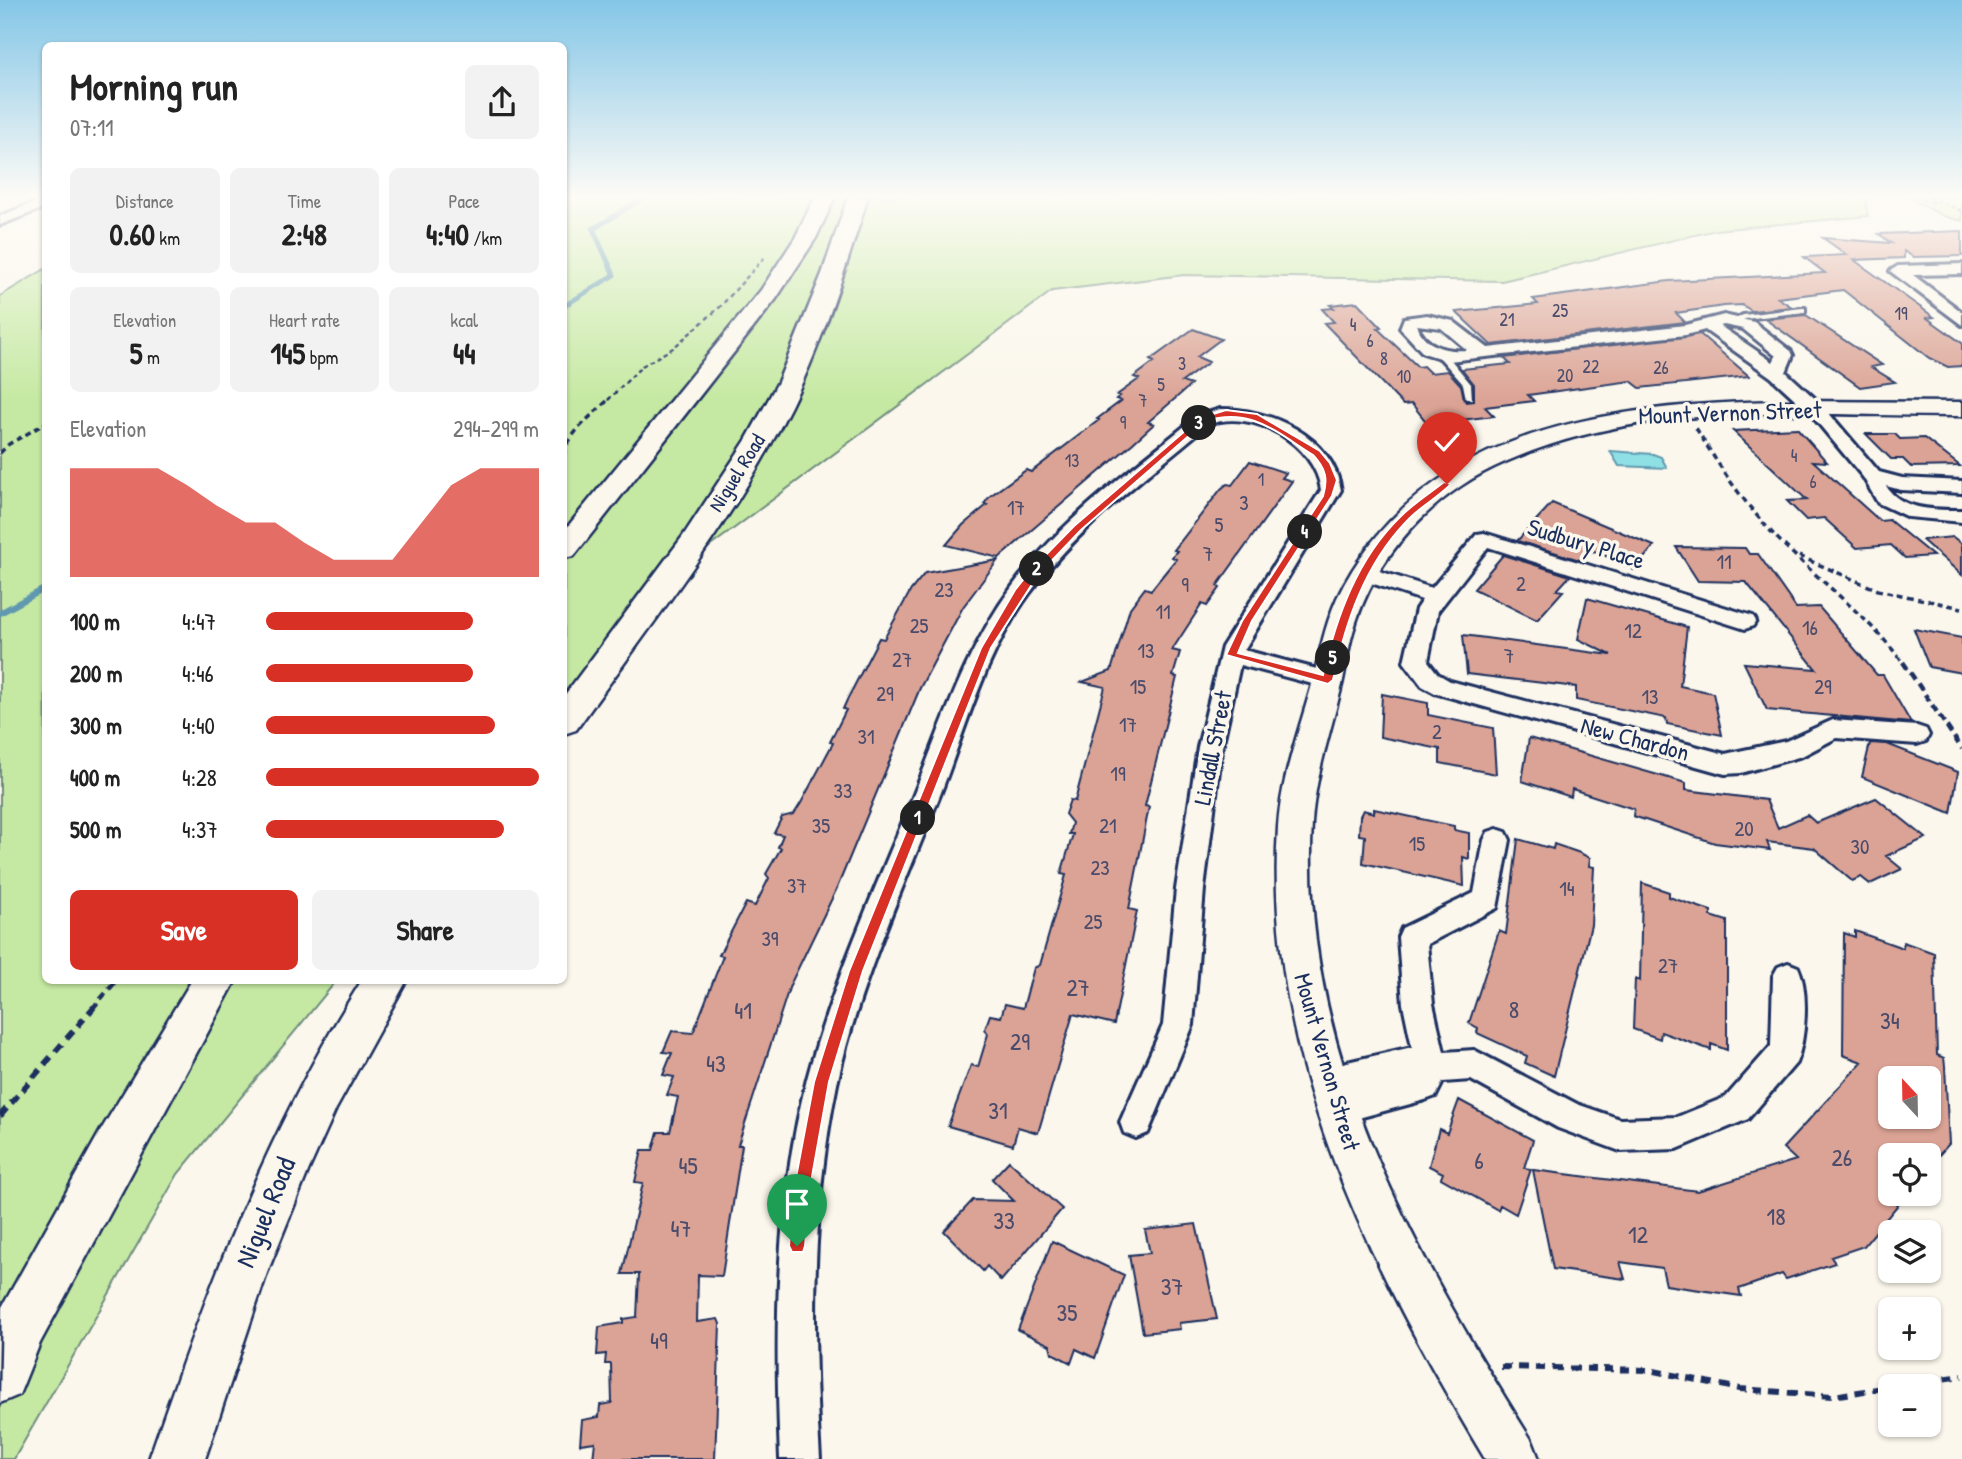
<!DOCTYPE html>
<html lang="en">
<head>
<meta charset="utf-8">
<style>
	:root { --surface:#fff; --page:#f2f2f2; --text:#222; --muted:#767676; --accent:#d93025 }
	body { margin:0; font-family:"Patrick Hand",sans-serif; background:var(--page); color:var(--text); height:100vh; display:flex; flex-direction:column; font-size:26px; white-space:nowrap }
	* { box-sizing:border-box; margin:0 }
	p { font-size:23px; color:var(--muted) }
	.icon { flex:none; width:38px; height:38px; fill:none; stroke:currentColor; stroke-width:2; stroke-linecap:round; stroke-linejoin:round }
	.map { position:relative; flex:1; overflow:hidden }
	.panel { position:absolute; left:42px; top:42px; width:525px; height:942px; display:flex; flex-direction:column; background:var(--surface); border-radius:10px; box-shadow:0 2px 5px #0004 }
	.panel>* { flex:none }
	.needle { width:46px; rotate:338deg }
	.fabs { position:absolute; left:1878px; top:1066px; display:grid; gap:14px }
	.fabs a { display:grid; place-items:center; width:63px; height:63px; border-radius:10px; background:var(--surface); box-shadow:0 2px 5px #0004; font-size:35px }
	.pin { position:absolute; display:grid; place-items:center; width:60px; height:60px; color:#fff; margin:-72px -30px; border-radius:50% 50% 50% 0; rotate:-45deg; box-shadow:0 0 7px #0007 }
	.pin .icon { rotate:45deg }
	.km { position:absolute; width:35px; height:35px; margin:-18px; border-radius:50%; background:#222; color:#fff; font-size:19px; line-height:35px; text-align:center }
	.round { display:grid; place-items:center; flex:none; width:74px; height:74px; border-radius:10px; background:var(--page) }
	.summary { display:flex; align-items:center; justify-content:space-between; height:119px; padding:0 28px }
	h1 { font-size:38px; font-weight:700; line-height:52px }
	.metrics { display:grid; grid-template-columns:repeat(3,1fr); gap:10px; height:119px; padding:7px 28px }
	.metrics div { display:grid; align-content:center; border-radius:10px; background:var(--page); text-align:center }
	.metrics b { font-size:30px; font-weight:700 }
	.metrics small { font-size:19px; font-weight:400 }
	.metrics p { font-size:19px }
	.chart { height:196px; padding:14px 28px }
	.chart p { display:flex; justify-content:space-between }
	.chart svg { width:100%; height:126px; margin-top:7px; fill:var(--accent); opacity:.7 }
	.primary-button { display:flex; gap:14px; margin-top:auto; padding:14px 28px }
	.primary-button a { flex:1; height:80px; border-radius:10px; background:var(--accent); color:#fff; font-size:28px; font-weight:700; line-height:80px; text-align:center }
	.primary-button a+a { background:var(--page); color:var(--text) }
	ul { padding:0 28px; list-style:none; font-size:23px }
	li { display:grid; grid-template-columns:112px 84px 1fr; align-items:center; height:52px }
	li i { height:18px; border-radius:9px; background:var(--accent) }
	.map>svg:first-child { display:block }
	.green { fill:#c5e9a2; stroke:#708c80; stroke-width:2 }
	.water { fill:#8ee0e5; stroke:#6099af; stroke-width:2 }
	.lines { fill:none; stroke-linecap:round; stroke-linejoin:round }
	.stream-far1 { stroke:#6099af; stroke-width:5 }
	.stream { stroke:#6099af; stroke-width:6 }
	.building { fill:#dba395; stroke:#1b2f5e; stroke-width:2; fill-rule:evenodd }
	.service-casing { stroke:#1b2f5e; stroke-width:6 }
	.minor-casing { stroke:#1b2f5e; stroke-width:6 }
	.tertiary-casing { stroke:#1b2f5e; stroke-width:5 }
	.secondary-casing { stroke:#1b2f5e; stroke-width:5 }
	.path-far3 { stroke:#1b2f5e; stroke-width:2.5; stroke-dasharray:4.5 3.5; stroke-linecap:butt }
	.path-far2 { stroke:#1b2f5e; stroke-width:3.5; stroke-dasharray:6 4.5; stroke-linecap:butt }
	.path-far1 { stroke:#1b2f5e; stroke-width:4.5; stroke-dasharray:8 5; stroke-linecap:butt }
	.path { stroke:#1b2f5e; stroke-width:6; stroke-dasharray:10 7; stroke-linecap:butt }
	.service { fill:#fbf7ec; fill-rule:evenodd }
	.minor { fill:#fbf7ec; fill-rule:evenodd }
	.tertiary { fill:#fbf7ec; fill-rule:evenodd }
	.secondary { fill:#fbf7ec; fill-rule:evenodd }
	.route { fill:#d93025; stroke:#fff; stroke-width:2 }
	.labels { text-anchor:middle; stroke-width:7; stroke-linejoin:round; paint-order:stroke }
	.far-number-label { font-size:18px; fill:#4b4c6c }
	.far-street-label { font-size:21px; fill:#1b2f5e; stroke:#fbf7ec }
	.number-label { font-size:21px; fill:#4b4c6c }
	.street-label { font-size:24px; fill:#1b2f5e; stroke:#fbf7ec }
	.near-number-label { font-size:24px; fill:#4b4c6c }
	.near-street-label { font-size:28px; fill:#1b2f5e; stroke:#fbf7ec }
</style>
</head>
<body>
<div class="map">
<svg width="1962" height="1459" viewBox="0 0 1962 1459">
	<rect width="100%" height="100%" fill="#fbf7ec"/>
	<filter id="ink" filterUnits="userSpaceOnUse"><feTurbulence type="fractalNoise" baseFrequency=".0143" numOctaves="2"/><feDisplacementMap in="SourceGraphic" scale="14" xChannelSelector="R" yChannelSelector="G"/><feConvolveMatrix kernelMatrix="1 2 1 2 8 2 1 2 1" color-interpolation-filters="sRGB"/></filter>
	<g filter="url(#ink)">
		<path class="green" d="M564,197H1865L1868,216L1716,230L1502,281L1184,275L1052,291L665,580L564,704Z
			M1908,197H1962V221L1943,216Z
			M45,269L46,980H337L178,1174L14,1459H0V296Z"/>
		<path class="water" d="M1610,451L1653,454L1661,457L1667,468L1619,466Z"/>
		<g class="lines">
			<path class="stream-far1" d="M564,306L614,275L593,229L645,197"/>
			<path class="stream" d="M0,613L46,588"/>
		</g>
		<path class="building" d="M1962,231V256L1913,257L1904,251V258L1854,260L1934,317L1927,318L1962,343V366L1948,367L1929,358L1843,290L1778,298L1792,307L1752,311L1742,305L1724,306L1676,313L1685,322L1491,345L1456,312L1538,304L1533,299L1669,281L1825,273L1804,257L1847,255L1823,238L1891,243L1879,234Z
			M1357,302L1381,327L1377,328L1418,367L1423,366L1430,373L1448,371L1461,385L1466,402L1474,401V384L1462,369L1510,364L1504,358L1700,334L1749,376L1640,388L1631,381L1528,395L1534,401L1485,407L1494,416L1428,424L1412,404L1403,405L1324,323L1334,322L1322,309L1334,308L1330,305Z
			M1806,315L1882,365L1871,367L1895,382L1860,387L1765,319Z
			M1193,329L1221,339L1197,357L1209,362L1182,382L1191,385L1148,422L1154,424L1133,443L999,558L946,545L963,525L987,505L984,504L990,496L1026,470L1031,472L1099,420L1097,419L1121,401L1116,399L1120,396L1117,395L1139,379L1134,377L1154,362L1150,360Z
			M1797,428L1827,462L1813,461L1880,521L1889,520L1933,556L1905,558L1891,545L1857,548L1824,518L1806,520L1787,501L1807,500L1733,431Z
			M1866,434H1895L1900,439L1924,438L1960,466L1911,467L1903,459H1891Z
			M1250,461L1286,473L1282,478L1292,481L1217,586L1220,588L1207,606L1202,604L1172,650L1180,652L1173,676L1177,677L1145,806L1149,807L1129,909L1137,911L1114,1024L1073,1014L1038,1133L1018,1127L1013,1145L948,1126L971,1065L978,1067L988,1034L985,1029L990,1015L1001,1017L1005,1004L1023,1008L1034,968L1040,965L1066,875L1061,874L1073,834H1069L1072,823L1065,814L1070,800L1075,801L1105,687L1082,682L1111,671L1130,608L1145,588L1151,590L1176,559L1172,557L1177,551L1174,550L1221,489L1227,484L1232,485Z
			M1552,503L1604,525L1654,546L1634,570L1598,552L1592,551L1583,561L1517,541Z
			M1953,537L1962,544V575L1922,540Z
			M1676,547L1745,548L1749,554H1758L1796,608L1819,607L1877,675H1883L1911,723L1767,710L1744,663L1816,669L1746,582L1698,581Z
			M1503,555L1570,576L1557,590L1563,591L1537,620L1474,589Z
			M998,560L963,607L920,688L837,888L790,985L738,1145H742L722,1276L698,1275L697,1322L718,1319L720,1324L715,1459H593L595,1442L580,1444L582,1420L599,1417L600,1405L612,1403L611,1364H605L606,1354L597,1355L599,1327L623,1323V1319L637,1317L639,1274H622L643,1183L635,1182L642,1150H653L658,1132H670L678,1097L667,1095L674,1077L663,1075L672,1053L663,1052L672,1031L693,1033L723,956L719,955L746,903L755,906L769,878L766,874L781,848L778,847L783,835L774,833L782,817L794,814L801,803L833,743L830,742L846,710L843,709L847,700L879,638L884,639L911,590L925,573Z
			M1587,598L1687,627L1680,686L1713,693L1722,735L1667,724L1666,718L1576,700V687L1467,674L1463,635L1611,655L1578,639Z
			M1914,629L1962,638V673L1929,667Z
			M1382,694L1428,703V715L1493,728L1496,774L1440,763V749L1380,737Z
			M1529,738L1686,783V790L1766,800L1778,828L1807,815L1816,823L1876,798L1926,838L1886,856L1902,869L1870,884L1861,877L1852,881L1814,848L1767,842L1770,850L1715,843L1633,816L1634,809L1572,789L1571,797L1522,781Z
			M1870,743L1887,744L1958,772L1951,813L1862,777Z
			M1374,809L1454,826V830L1469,833V859L1463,857L1464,886L1363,863L1365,836L1359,835L1360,816L1363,810L1374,813Z
			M1518,839L1553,849L1554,844L1580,853L1590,858L1589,866L1594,867L1591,925L1554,1076L1525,1063L1527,1056L1477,1033L1478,1028L1469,1023L1499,931L1506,934Z
			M1642,883L1669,892V897L1711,911V916L1727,921V1050L1711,1044V1050L1661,1032L1660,1039L1633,1029L1635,979L1640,981Z
			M1855,931L1903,948V942L1934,953L1937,1055L1944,1058L1945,1066L1949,1144L1939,1155H1890V1194L1901,1201L1864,1246L1831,1257L1835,1263L1786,1279L1782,1274L1739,1289L1741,1296L1666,1285L1662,1268L1620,1262L1625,1279L1553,1269L1533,1170L1698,1191L1796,1160L1783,1148L1862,1062L1843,1055L1844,933L1855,937ZM1890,1078H1928V1116H1890Z
			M1459,1100L1533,1140L1524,1168L1531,1169L1516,1214L1500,1205L1498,1210L1441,1178L1443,1173L1429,1166L1439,1129L1447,1133Z
			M1009,1161L1062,1209L1001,1281L987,1266L983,1271L944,1231L973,1200L1014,1201L992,1179Z
			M1196,1224L1217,1319L1179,1323L1180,1329L1143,1333L1129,1255L1150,1253L1145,1230Z
			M1052,1241L1124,1275L1095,1358L1076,1349L1071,1363L1052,1353L1050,1345L1018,1330Z"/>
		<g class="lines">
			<g class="service-casing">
				<path id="service" d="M1802,308H1805V312L1745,319L1736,323L1732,321L1743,315Z
					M1440,354H1446L1471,384L1472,399H1466L1463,384L1440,358Z"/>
			</g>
			<g class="minor-casing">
				<path id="minor" d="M46,198V207L0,225V216Z
					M1962,264V274L1913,275L1962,312V325L1890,271L1898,266Z
					M1427,315L1453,321L1488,348L1685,325L1724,315L1754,322L1791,351L1793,355L1786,372L1821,404L1879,472L1902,478L1962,481V493L1901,490L1886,486C1902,511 1935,510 1962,510V522L1908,517L1878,503L1863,477L1809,412L1771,377L1705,330L1686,335L1449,361L1423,353L1400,328L1404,318ZM1417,325L1441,328L1467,350C1446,352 1424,346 1417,325ZM1724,325L1743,329L1776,356L1773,362L1720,326Z
					M1220,409C1270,409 1332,435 1341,490L1244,650L1336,674L1340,680L1336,686L1328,688L1240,665L1222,747L1204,889L1193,1025L1148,1133L1136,1138L1124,1133L1120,1122L1163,1025L1176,889L1198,747L1222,647L1321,490C1315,444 1254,408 1209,424C1146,477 1078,527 1029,594C985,654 966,728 940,795C902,890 859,984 837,1084C811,1208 812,1333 820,1459H780C775,1332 775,1203 807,1079C833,981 876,888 914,794C943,723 966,649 1012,587C1061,519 1133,469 1197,416Z
					M1484,533L1753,616L1756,621L1753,626L1745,629L1488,547L1438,611L1428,661L1438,674L1450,681L1725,754L1786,741L1833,720L1917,726L1926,729L1929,735L1926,741L1917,744L1836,738L1802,756L1741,773L1725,774L1435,693L1422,686L1404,662L1416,609L1422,600L1356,578L1353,573L1364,566L1432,588L1477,534Z
					M1497,829L1506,832L1510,840L1497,908L1427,944L1433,1004L1444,1052L1474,1050L1577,1104L1620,1119L1677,1117L1726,1097L1771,1046L1773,976L1778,967L1788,963L1798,967C1809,990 1806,1040 1796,1063L1748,1119L1677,1149L1620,1151L1558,1128L1471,1080L1443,1082L1436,1096L1425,1100L1336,1124L1325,1119L1320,1108L1329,1095L1317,1091L1312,1080L1317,1069L1412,1047L1403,1004L1398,937L1402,928L1474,893L1484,840L1488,832Z"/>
			</g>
			<g class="tertiary-casing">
				<path id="tertiary" d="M1784,401L1962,402V416C1810,416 1648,398 1505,462C1433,493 1375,555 1353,632C1348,649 1346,668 1342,685C1331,731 1315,776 1312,823C1298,1052 1415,1254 1532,1441L1539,1459H1485C1370,1267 1263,1058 1278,827C1281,779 1298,734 1311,688C1319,657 1324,627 1337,598C1421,426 1613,404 1784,401Z"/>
			</g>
			<g class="secondary-casing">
				<path id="secondary" d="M815,197H835L816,238L776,299L574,556L564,558V531L761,290L795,238Z
					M848,197H868C848,259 829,323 802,383C746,506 654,620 576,730L564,734V696L683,536L746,440L778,382L822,274Z
					M192,980H236L40,1343L19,1395L0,1403L2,1307L101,1130Z
					M362,980H407L336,1109L309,1169L267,1273L205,1459H149C206,1293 267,1129 362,980Z"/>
			</g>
			<path class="path-far3" d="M1914,197L1936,203
				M1928,197L1962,211
				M608,400L642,366L673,348L720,307L765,257"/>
			<path class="path-far2" d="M1696,428C1721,470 1748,509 1783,544C1823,584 1869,617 1904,664
				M0,453L9,444L46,423
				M564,454C569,432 594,414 610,398
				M1799,556L1878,590L1962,608"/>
			<path class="path-far1" d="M1903,662L1962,749
				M92,1009L117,980"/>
			<path class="path" d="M0,1116L94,1007
				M1501,1367L1649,1370L1740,1389L1833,1396L1890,1387
				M1894,1386L1962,1376"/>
			<use href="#service" class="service"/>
			<use href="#minor" class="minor"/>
			<use href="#tertiary" class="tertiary"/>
			<use href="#secondary" class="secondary"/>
		</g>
	</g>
	<linearGradient id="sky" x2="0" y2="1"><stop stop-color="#84c6e7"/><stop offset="0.49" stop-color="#fdfbf6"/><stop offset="1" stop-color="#fdfbf6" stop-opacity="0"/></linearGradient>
	<rect width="1962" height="401" fill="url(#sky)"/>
	<path class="route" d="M1226,410L1257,414L1320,451L1330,463L1337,480L1332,496L1252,621L1238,653L1323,675C1336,618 1357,558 1401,516C1414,503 1430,493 1444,482L1451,484C1438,498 1419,507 1406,522C1364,566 1346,622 1333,680L1328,684L1226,655L1242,621L1323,496C1328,479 1326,469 1313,455C1276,432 1251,407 1206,421L1081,530L1038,575L991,648L863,971L829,1082L810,1188L805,1246L803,1252H792L789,1246L794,1188L814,1082L849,971L981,648L1015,590L1031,570L1074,526L1200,418Z"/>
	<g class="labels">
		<g class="far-number-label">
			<text x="1560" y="317">25</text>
			<text x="1901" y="320">19</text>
			<text x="1507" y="326">21</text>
			<text x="1353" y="331">4</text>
			<text x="1370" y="347">6</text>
			<text x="1384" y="365">8</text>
			<text x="1182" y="370">3</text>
			<text x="1591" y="373">22</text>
			<text x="1661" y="374">26</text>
			<text x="1565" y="382">20</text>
			<text x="1404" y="383">10</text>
			<text x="1161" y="391">5</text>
			<text x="1143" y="407">7</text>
			<text x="1123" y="429">9</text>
			<text x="1794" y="462">4</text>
			<text x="1072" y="467">13</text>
			<text x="1261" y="486">1</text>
			<text x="1813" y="488">6</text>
		</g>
		<g class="far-street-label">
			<text transform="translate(737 473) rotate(-58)" y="7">Niguel Road</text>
		</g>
		<g class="number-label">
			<text x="1244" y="510">3</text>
			<text x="1016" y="515">17</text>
			<text x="1219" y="532">5</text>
			<text x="1208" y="561">7</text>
			<text x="1724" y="569">11</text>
			<text x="1521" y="591">2</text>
			<text x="1185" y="592">9</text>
			<text x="944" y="597">23</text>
			<text x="1163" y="619">11</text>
			<text x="919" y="633">25</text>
			<text x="1810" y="635">16</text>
			<text x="1633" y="638">12</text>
			<text x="1146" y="658">13</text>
			<text x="1509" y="663">7</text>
			<text x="902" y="667">27</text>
			<text x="1138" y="694">15</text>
			<text x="1823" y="694">29</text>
			<text x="885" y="701">29</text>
			<text x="1650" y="704">13</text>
			<text x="1128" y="732">17</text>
			<text x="1437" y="739">2</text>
			<text x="866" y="744">31</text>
			<text x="1118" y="781">19</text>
			<text x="843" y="798">33</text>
			<text x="821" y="833">35</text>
			<text x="1108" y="833">21</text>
			<text x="1744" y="836">20</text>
			<text x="1417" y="851">15</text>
			<text x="1860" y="854">30</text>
			<text x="1100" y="875">23</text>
			<text x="797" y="893">37</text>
			<text x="1567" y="896">14</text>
			<text x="1093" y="929">25</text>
			<text x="770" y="946">39</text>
			<text x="1668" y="973">27</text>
		</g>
		<g class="street-label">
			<text transform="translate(1730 413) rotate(-2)" y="8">Mount Vernon Street</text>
			<text transform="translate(1586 544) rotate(17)" y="8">Sudbury Place</text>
			<text transform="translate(1635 739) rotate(15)" y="8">New Chardon</text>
			<text transform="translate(1213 748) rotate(-79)" y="8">Lindall Street</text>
			<text transform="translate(1327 1062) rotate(74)" y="8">Mount Vernon Street</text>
		</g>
		<g class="near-number-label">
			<text x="1078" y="996">27</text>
			<text x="1514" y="1018">8</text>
			<text x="743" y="1019">41</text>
			<text x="1890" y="1029">34</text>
			<text x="1020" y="1050">29</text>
			<text x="716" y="1072">43</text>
			<text x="998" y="1119">31</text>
			<text x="1842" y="1166">26</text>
			<text x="1479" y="1169">6</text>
			<text x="688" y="1174">45</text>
			<text x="1776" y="1225">18</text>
			<text x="1004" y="1229">33</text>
			<text x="681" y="1237">47</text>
			<text x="1638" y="1243">12</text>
			<text x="1172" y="1295">37</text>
			<text x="1067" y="1321">35</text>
			<text x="659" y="1349">49</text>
		</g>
		<g class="near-street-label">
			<text transform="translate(265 1212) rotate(-68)" y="10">Niguel Road</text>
		</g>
	</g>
</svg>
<div class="fabs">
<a><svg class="needle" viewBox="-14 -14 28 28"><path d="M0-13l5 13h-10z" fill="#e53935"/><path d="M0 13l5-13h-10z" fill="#767676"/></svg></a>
<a><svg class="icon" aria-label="locate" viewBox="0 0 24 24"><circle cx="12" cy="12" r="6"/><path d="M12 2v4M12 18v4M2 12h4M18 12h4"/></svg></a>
<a><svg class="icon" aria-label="layers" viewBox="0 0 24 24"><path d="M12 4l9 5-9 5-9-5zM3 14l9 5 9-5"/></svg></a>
<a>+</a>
<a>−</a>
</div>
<div class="pin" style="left:797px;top:1246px;background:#1e9e55"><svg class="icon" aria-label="arrive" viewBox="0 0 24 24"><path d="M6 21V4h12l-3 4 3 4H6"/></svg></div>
<div class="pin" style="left:1447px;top:484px;background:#d93025"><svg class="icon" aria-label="check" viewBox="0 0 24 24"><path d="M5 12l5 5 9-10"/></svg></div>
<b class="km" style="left:918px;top:818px">1</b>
<b class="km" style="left:1037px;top:569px">2</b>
<b class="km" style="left:1199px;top:423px">3</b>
<b class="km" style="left:1305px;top:532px">4</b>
<b class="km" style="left:1333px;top:658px">5</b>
<section class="panel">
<div class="summary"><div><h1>Morning run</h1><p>07:11</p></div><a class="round"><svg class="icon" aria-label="share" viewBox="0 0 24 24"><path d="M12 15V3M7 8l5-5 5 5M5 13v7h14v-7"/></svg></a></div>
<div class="metrics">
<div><p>Distance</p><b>0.60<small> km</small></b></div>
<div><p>Time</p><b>2:48</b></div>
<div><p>Pace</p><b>4:40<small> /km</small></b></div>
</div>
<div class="metrics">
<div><p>Elevation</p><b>5<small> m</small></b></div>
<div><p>Heart rate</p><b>145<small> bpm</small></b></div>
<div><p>kcal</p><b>44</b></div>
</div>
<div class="chart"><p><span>Elevation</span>294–299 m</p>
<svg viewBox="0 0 160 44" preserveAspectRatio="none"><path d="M0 44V6L10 6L20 6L30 6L40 12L50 19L60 25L70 25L80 32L90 38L100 38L110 38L120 25L130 12L140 6L150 6L160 6V44z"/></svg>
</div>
<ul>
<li><b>100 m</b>4:47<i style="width:76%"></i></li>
<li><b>200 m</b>4:46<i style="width:76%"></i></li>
<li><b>300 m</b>4:40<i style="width:84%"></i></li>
<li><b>400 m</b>4:28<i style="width:100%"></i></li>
<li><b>500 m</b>4:37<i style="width:87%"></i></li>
</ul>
<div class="primary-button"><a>Save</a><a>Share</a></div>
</section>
</div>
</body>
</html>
